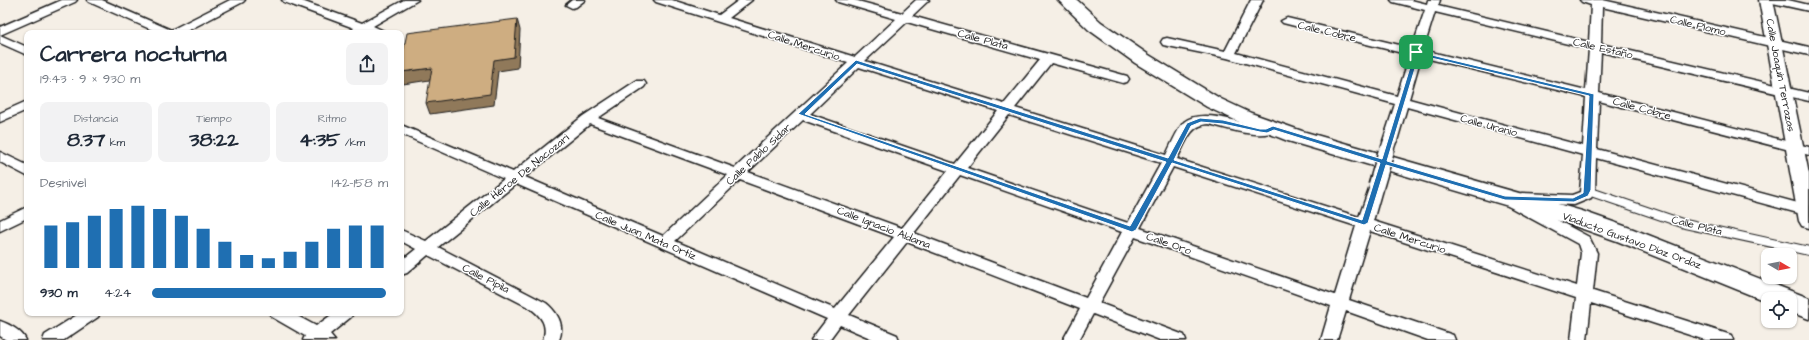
<!DOCTYPE html>
<html lang="es">
<head>
<meta charset="utf-8">
<style>
	:root { --surface:#fff; --page:#f2f2f3; --text:#1f2937; --muted:#747a83; --accent:#1f6fb2 }
	body { margin:0; font-family:"Architects Daughter",sans-serif; background:var(--page); color:var(--text); height:100vh; display:flex; flex-direction:column; font-size:15px; white-space:nowrap }
	* { box-sizing:border-box; margin:0 }
	p { font-size:13px; color:var(--muted) }
	.icon { flex:none; width:22px; height:22px; fill:none; stroke:currentColor; stroke-width:2; stroke-linecap:round; stroke-linejoin:round }
	.map { position:relative; flex:1; overflow:hidden }
	.panel { position:absolute; left:24px; top:30px; width:380px; height:286px; display:flex; flex-direction:column; background:var(--surface); border-radius:8px; box-shadow:0 1px 3px #0004 }
	.panel>* { flex:none }
	.needle { width:26px; rotate:100deg }
	.controls { position:absolute; left:1761px; top:248px; display:grid; gap:8px }
	.controls a { display:grid; place-items:center; width:36px; height:36px; border-radius:8px; background:var(--surface); box-shadow:0 1px 3px #0004; font-size:20px }
	.pin { position:absolute; display:grid; place-items:center; width:34px; height:34px; color:#fff; margin:-17px; border-radius:8px; box-shadow:0 2px 6px #0006 }
	.round { display:grid; place-items:center; flex:none; width:42px; height:42px; border-radius:8px; background:var(--page) }
	.headline { display:flex; align-items:center; justify-content:space-between; height:68px; padding:0 16px }
	h1 { font-size:22px; font-weight:800; line-height:30px }
	.figures { display:grid; grid-template-columns:repeat(3,1fr); gap:6px; height:68px; padding:4px 16px }
	.figures div { display:grid; align-content:center; border-radius:8px; background:var(--page); text-align:center }
	.figures b { font-size:20px; font-weight:800 }
	.figures small { font-size:11px; font-weight:400 }
	.figures p { font-size:11px }
	.chart { height:112px; padding:8px 16px }
	.chart p { display:flex; justify-content:space-between }
	.chart svg { width:100%; height:72px; margin-top:4px; stroke:var(--accent); stroke-width:6 }
	ul { padding:0 16px; list-style:none; font-size:13px }
	li { display:grid; grid-template-columns:64px 48px 1fr; align-items:center; height:30px }
	li i { height:10px; border-radius:5px; background:var(--accent) }
	.map>svg:first-child { display:block }
	.lines { fill:none; stroke-linecap:round; stroke-linejoin:round }
	.service-casing { stroke:#1c1c1c; stroke-width:10 }
	.minor-casing { stroke:#1c1c1c; stroke-width:3 }
	.tertiary-casing { stroke:#1c1c1c; stroke-width:3 }
	.primary-casing { stroke:#1c1c1c; stroke-width:3 }
	.service { stroke:#fff; stroke-width:8 }
	.minor { fill:#fff; fill-rule:evenodd }
	.tertiary { fill:#fff; fill-rule:evenodd }
	.primary { fill:#fff; fill-rule:evenodd }
	.minor-bridge-far1-casing { stroke:#1c1c1c; stroke-width:15; stroke-linecap:butt }
	.minor-bridge-casing { stroke:#1c1c1c; stroke-width:18; stroke-linecap:butt }
	.minor-bridge-far1 { stroke:#fff; stroke-width:12 }
	.minor-bridge { stroke:#fff; stroke-width:15 }
	.shaded-wall { fill:#90795a; stroke:#1c1c1c }
	.building { fill:#cead81; stroke:#1c1c1c }
	.route { fill:#1f6fb2; stroke:#fff; fill-rule:evenodd }
	.labels { text-anchor:middle; stroke-width:3; stroke-linejoin:round; paint-order:stroke }
	.street-label { font-size:11px; fill:#1c1c1c; stroke:#fff }
</style>
</head>
<body>
<div class="map">
<svg width="1809" height="340" viewBox="0 0 1809 340">
	<rect width="100%" height="100%" fill="#f5efe6"/>
	<filter id="ink" filterUnits="userSpaceOnUse"><feTurbulence type="fractalNoise" baseFrequency=".025" numOctaves="2"/><feDisplacementMap in="SourceGraphic" scale="8" xChannelSelector="R" yChannelSelector="G"/><feConvolveMatrix kernelMatrix="1 2 1 2 8 2 1 2 1" color-interpolation-filters="sRGB"/></filter>
	<g filter="url(#ink)">
		<g class="lines">
			<g class="service-casing">
				<path id="service" d="M1588,191L1685,224L1809,251"/>
			</g>
			<g class="minor-casing">
				<path id="minor" d="M62,0H77L75,2L0,35V27Z
					M87,0H102L171,30L230,0H245L243,2L183,33H159L89,2Z
					M282,0H299L362,23L404,0H418L373,26L384,31L386,33H369L364,31L354,32L352,30L354,28L284,2Z
					M572,0H585L576,7L572,8L566,5Z
					M654,0H672L719,15L739,0H752L729,18L855,57L896,19L838,2L836,0H854L902,13L916,0H929L912,16L1127,76L1129,79L1127,82L1123,83L1051,63L1015,108L1166,155C1170,147 1178,128 1184,122C1200,108 1238,122 1257,126C1265,128 1270,122 1278,124L1280,127C1268,143 1226,128 1209,124C1190,124 1185,144 1177,159L1359,217L1371,183L1376,181L1381,183L1383,186L1373,221L1577,286L1581,253L1578,244L1508,206L1506,203L1508,200L1515,199L1517,195L1522,193L1572,195L1580,192L1583,155L1407,107L1397,141L1395,144H1385L1383,141L1395,104L1227,58L1163,45L1161,42L1163,39L1167,38L1225,51L1251,0H1263L1236,53L1397,96L1410,55L1283,23L1281,21L1287,18L1412,48L1425,10L1393,2L1391,0H1411L1427,4L1428,0H1440L1438,6L1589,42L1591,5L1582,2L1580,0H1603L1809,47V55L1602,7L1601,44L1809,93V101L1601,52L1599,93L1809,147V155L1599,101L1597,149L1809,206V216L1596,158L1595,191L1591,198L1574,205L1525,203L1589,237L1597,253L1593,291L1731,335L1733,340H1705L1591,303L1587,340H1571L1576,298L1370,231L1349,300L1453,335L1455,340H1428L1346,311L1337,340H1321L1331,306L1135,237L1099,303L1184,335L1186,340H1160L1093,314L1079,340H1063L1080,309L907,242L849,315L897,335L899,340H875L840,325L829,340H811L827,319L516,184L438,247L546,303C558,313 565,325 559,340H543C548,325 542,317 530,308L428,255L407,273L401,275V261L416,249L401,241V230L426,241L504,179L401,134V125L513,172L583,116L636,81H644L646,84L644,87L598,118L735,168L848,63L656,2ZM1435,12L1589,49L1586,90L1423,50ZM907,22L1040,60L1004,104L865,61ZM1421,57L1586,97L1583,146L1409,99ZM859,67L998,111L955,164L810,114ZM1009,115L1161,163L1128,223L967,168ZM803,120L948,171L902,228L748,172ZM590,124L728,175L663,236L525,177ZM1173,167L1356,226L1335,295L1140,228ZM960,175L1122,232L1086,298L914,233ZM740,180L894,237L835,309L675,241Z
					M1766,0H1788L1809,5V11L1768,2Z
					M0,35L27,47V55L0,43Z
					M27,101V110L0,122V113Z
					M0,152L27,165V176L0,162Z
					M27,207V218L0,231V220Z
					M80,313H100L98,317L64,340H43L45,335Z
					M270,313H292L316,326L334,313H353L351,317L330,334L335,340H303L305,336L272,317Z
					M0,321C9,324 22,331 26,340H6L0,336Z"/>
			</g>
			<g class="tertiary-casing">
				<path id="tertiary" d="M1759,0H1773L1809,174V228L1802,226L1799,221Z"/>
			</g>
			<g class="primary-casing">
				<path id="primary" d="M1058,0H1077L1101,22L1149,55L1221,99L1251,113L1302,131L1582,211L1633,229L1809,298V319L1790,312V299H1768V302L1617,241L1566,223L1288,141L1237,121L1207,107L1135,63L1089,30Z"/>
			</g>
			<use href="#service" class="service"/>
			<use href="#minor" class="minor"/>
			<use href="#tertiary" class="tertiary"/>
			<use href="#primary" class="primary"/>
			<g class="minor-bridge-far1-casing">
				<path id="minor-bridge-far1" d="M1386,153L1390,141"/>
			</g>
			<g class="minor-bridge-casing">
				<path id="minor-bridge" d="M1376,186L1386,152"/>
			</g>
			<use href="#minor-bridge-far1" class="minor-bridge-far1"/>
			<use href="#minor-bridge" class="minor-bridge"/>
		</g>
		<path class="shaded-wall" d="M517,19L520,30L518,68L498,71L494,105L430,114L426,103Z
			M432,68L436,79L403,84L401,79V72Z"/>
		<path class="building" d="M517,19L514,57L494,60L490,94L426,103L432,68L401,72V62L407,33Z"/>
	</g>
	<path class="route" d="M1415,51L1594,94L1591,190L1588,196L1574,202L1505,200L1386,165L1368,223L1364,225L1172,163L1136,230L1132,232L798,114L856,60L1168,158L1187,123L1200,118L1223,120L1260,129H1266L1273,126L1382,159ZM1419,55L1589,96L1583,193L1573,198L1505,196L1387,161ZM857,64L1166,162L1130,226L805,114ZM1201,122L1223,124L1260,132L1267,133L1274,130L1380,163L1362,220L1174,160L1191,126Z"/>
	<g class="labels">
		<g class="street-label">
			<text transform="translate(1698 25) rotate(13)" y="4">Calle Plomo</text>
			<text transform="translate(1327 31) rotate(13)" y="4">Calle Cobre</text>
			<text transform="translate(983 39) rotate(15)" y="4">Calle Plata</text>
			<text transform="translate(804 45) rotate(18)" y="4">Calle Mercurio</text>
			<text transform="translate(1603 48) rotate(13)" y="4">Calle Estaño</text>
			<text transform="translate(1781 75) rotate(79)" y="4">Calle Joaquín Terrazas</text>
			<text transform="translate(1642 108) rotate(15)" y="4">Calle Cobre</text>
			<text transform="translate(1489 125) rotate(15)" y="4">Calle Uranio</text>
			<text transform="translate(758 154) rotate(-43)" y="4">Calle Pablo Sidar</text>
			<text transform="translate(519 175) rotate(-39)" y="4">Calle Héroe De Nacozari</text>
			<text transform="translate(1697 225) rotate(14)" y="4">Calle Plata</text>
			<text transform="translate(884 227) rotate(21)" y="4">Calle Ignacio Aldama</text>
			<text transform="translate(646 235) rotate(23)" y="4">Calle Juan Mata Ortíz</text>
			<text transform="translate(1410 238) rotate(18)" y="4">Calle Mercurio</text>
			<text transform="translate(1632 240) rotate(20)" y="4">Viaducto Gustavo Díaz Ordaz</text>
			<text transform="translate(1169 243) rotate(19)" y="4">Calle Oro</text>
			<text transform="translate(486 278) rotate(27)" y="4">Calle Pípila</text>
		</g>
	</g>
</svg>
<div class="controls">
<a><svg class="needle" viewBox="-14 -14 28 28"><path d="M0-13l5 13h-10z" fill="#e53935"/><path d="M0 13l5-13h-10z" fill="#747a83"/></svg></a>
<a><svg class="icon" aria-label="locate" viewBox="0 0 24 24"><circle cx="12" cy="12" r="6"/><path d="M12 2v4M12 18v4M2 12h4M18 12h4"/></svg></a>
</div>
<div class="pin" style="left:1416px;top:52px;background:#1e9e55"><svg class="icon" aria-label="arrive" viewBox="0 0 24 24"><path d="M6 21V4h12l-3 4 3 4H6"/></svg></div>
<section class="panel">
<div class="headline"><div><h1>Carrera nocturna</h1><p>19:43 · 9 × 930 m</p></div><a class="round"><svg class="icon" aria-label="share" viewBox="0 0 24 24"><path d="M12 15V3M7 8l5-5 5 5M5 13v7h14v-7"/></svg></a></div>
<div class="figures">
<div><p>Distancia</p><b>8.37<small> km</small></b></div>
<div><p>Tiempo</p><b>38:22</b></div>
<div><p>Ritmo</p><b>4:35<small> /km</small></b></div>
</div>
<div class="chart"><p><span>Desnivel</span>142–158 m</p>
<svg viewBox="0 0 160 44" preserveAspectRatio="none"><path d="M5 44V18M15 44V16M25 44V12M35 44V8M45 44V6M55 44V8M65 44V12M75 44V20M85 44V28M95 44V36M105 44V38M115 44V34M125 44V28M135 44V20M145 44V18M155 44V18"/></svg>
</div>
<ul>
<li><b>930 m</b>4:24<i style="width:99%"></i></li>
</ul>
</section>
</div>
</body>
</html>
